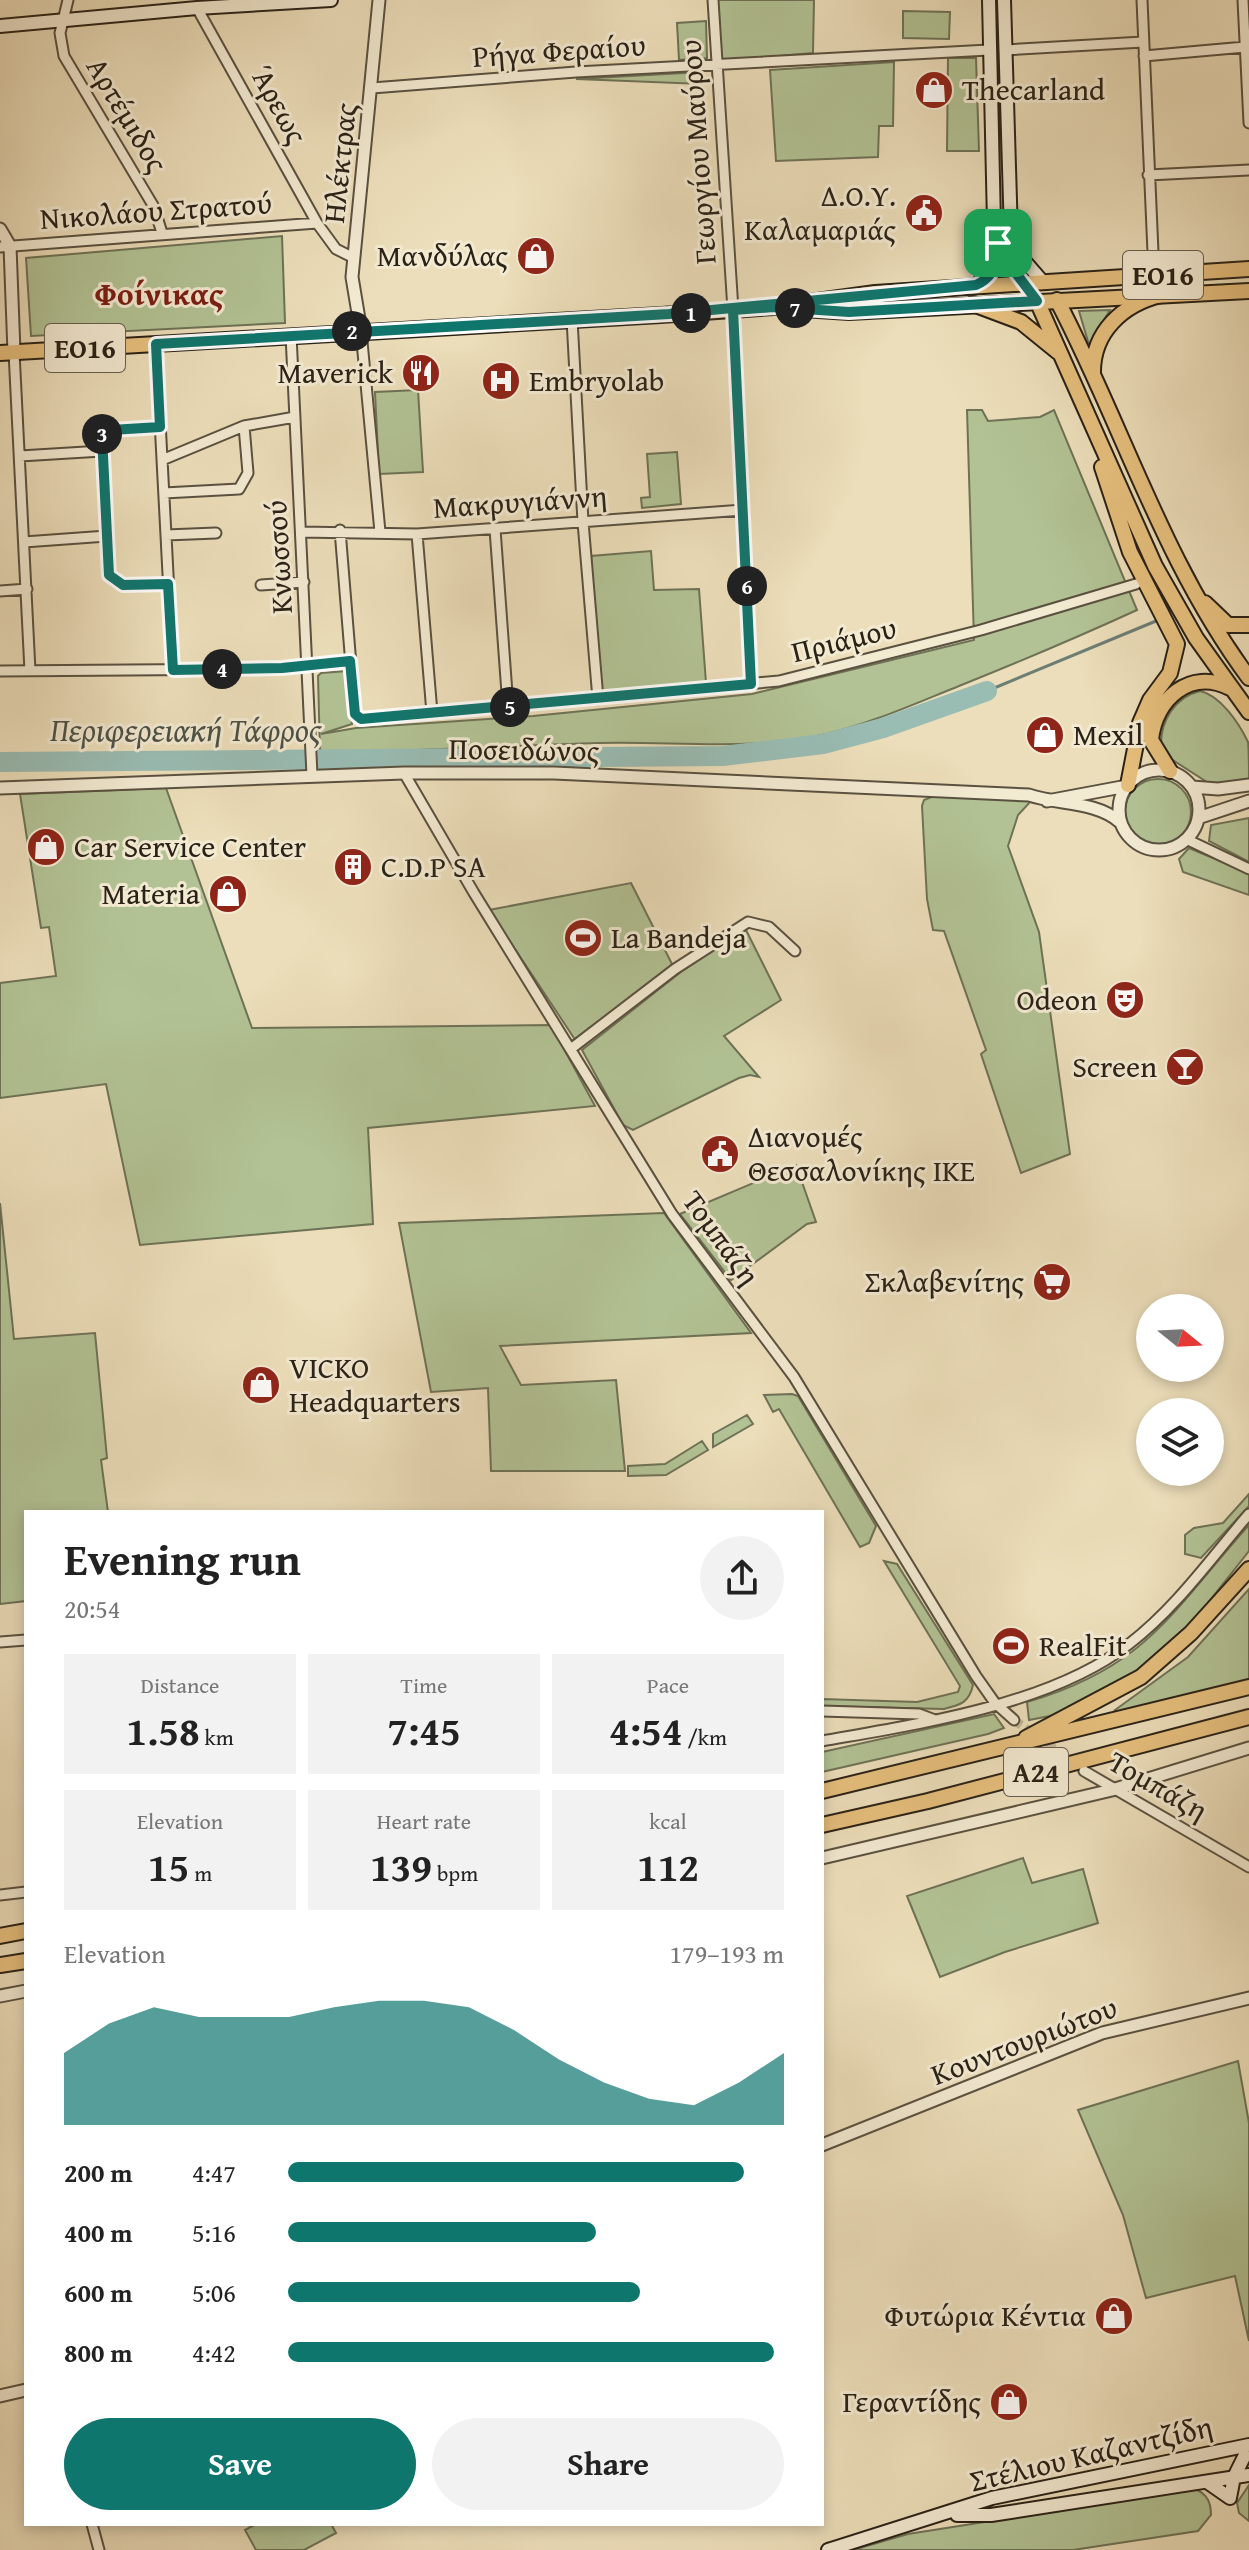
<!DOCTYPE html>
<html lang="en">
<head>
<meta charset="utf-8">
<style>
	:root { --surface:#fff; --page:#f2f2f2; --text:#222; --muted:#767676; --accent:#0f766e }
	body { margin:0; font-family:"Gentium Book Plus",serif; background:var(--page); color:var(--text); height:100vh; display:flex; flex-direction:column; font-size:30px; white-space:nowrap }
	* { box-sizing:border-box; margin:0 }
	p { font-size:26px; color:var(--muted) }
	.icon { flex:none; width:44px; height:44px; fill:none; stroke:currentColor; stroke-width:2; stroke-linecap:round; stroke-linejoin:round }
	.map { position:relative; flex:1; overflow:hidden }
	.panel { position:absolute; left:24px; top:1510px; width:800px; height:1016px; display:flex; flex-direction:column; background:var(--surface); border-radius:0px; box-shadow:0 4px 12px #0003 }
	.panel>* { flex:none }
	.needle { width:52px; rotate:108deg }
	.buttons { position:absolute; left:1136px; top:1294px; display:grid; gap:16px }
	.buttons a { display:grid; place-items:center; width:88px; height:88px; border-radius:50%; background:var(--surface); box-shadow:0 4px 12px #0003; font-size:40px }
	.pin { position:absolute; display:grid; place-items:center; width:68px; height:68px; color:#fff; margin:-34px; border-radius:16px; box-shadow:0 4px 12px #0006 }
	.km { position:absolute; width:40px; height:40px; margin:-20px; border-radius:50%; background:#222; color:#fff; font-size:22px; line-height:40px; text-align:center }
	.round { display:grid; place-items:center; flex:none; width:84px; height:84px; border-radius:42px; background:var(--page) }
	.headline { display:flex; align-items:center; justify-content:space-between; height:136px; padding:0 40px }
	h1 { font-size:44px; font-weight:700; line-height:60px }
	.stats { display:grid; grid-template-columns:repeat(3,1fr); gap:12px; height:136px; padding:8px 40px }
	.stats div { display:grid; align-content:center; border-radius:0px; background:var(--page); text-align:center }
	.stats b { font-size:40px; font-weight:700 }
	.stats small { font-size:22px; font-weight:400 }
	.stats p { font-size:22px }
	.chart { height:224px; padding:16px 40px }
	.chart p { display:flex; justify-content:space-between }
	.chart svg { width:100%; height:144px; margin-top:8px; fill:var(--accent); opacity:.7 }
	.action { display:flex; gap:16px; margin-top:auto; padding:16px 40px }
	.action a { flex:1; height:92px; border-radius:48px; background:var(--accent); color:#fff; font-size:32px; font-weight:700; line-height:92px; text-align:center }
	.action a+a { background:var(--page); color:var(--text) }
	ul { padding:0 40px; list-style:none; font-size:26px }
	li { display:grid; grid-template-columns:128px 96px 1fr; align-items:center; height:60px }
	li i { height:20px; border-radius:10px; background:var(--accent) }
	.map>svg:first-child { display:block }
	.green { fill:#b2c294; stroke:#6e7256; stroke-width:2 }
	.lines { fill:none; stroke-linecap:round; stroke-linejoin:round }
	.stream { stroke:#6d7e75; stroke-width:3 }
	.river { stroke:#99bcb3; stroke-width:20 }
	.minor-tunnel { stroke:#c5b899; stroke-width:9; stroke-dasharray:9 4.5; stroke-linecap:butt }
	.minor-casing { stroke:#5a5140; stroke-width:13 }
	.tertiary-casing { stroke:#5a5140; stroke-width:15 }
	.secondary-casing { stroke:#2a2217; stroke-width:16 }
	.primary-casing { stroke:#2a2217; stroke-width:18 }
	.trunk-casing { stroke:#2a2217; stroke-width:18 }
	.minor { stroke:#f3ead2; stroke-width:9 }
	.tertiary { stroke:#f3ead2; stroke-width:11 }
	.secondary { stroke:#f3ead2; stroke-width:12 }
	.primary { stroke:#e6bf7d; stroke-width:14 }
	.trunk { stroke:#e6bf7d; stroke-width:14 }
	.route-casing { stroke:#fff; stroke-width:16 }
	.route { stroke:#0f766e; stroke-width:10 }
	.labels { text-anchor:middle; stroke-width:6; stroke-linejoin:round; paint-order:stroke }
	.shield { fill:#f3ead2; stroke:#665e4f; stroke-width:2 }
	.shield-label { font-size:28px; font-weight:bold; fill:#2a2217 }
	.street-label { font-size:30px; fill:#2a2217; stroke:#f3ead2 }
	.poi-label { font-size:30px; fill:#2a2217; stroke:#f3ead2; text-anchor:start }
	.neighbourhood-label { font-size:32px; font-weight:bold; fill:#7a1f14; stroke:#f3ead2 }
	.water-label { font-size:32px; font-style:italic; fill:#4b5046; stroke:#f3ead2 }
</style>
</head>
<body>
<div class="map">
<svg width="1249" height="2550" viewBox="0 0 1249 2550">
	<rect width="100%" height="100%" fill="#ecdeba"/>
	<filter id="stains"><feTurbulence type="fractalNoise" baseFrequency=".0025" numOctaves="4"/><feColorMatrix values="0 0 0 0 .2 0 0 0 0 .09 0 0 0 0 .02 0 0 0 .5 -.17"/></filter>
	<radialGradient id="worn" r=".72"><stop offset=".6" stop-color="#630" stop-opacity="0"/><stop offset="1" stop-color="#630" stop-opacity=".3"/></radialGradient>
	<path class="green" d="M716,0H814L813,53L721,61Z
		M903,11L950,12L949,39L903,38Z
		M706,21L707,58L679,60L677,23Z
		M948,58H976L979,151H947Z
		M894,62L893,126H879L878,157L776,161L770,70Z
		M702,72V84L576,79Z
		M282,236L285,323L31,336L26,258Z
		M1110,310L1089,345L1079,311Z
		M418,390L423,472L379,474L375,392Z
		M967,410H982L988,421L1040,417L1054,410L1137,610C1078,637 1019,662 959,686C914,704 870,724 822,735C748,751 674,741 599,743C506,746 413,751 320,753L318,676L321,673L347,671L352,724L321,734L356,728L533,716L752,694L974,640Z
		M677,452L681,504L642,508L641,498L650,497L647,454Z
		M651,551L654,590L699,589L706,683L601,692L591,556Z
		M1200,691C1220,695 1239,723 1248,742C1249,752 1249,769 1249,781L1210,784L1168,757L1161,747C1160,721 1175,697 1200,691Z
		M1125 812a33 33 0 1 1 66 0a33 33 0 1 1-66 0Z
		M166,788L252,1028L551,1025L595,1106L368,1128L373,1224L140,1245L106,1084L0,1098V983L56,976L49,927L41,928L20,794Z
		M934,796L1032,800L1018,815L1008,846L1039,932L1070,1154L1021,1173L981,1054L986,1050L944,931L933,930L927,899L922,806L924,800Z
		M1249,818V862L1209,841L1211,825Z
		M1189,848L1249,873V895L1183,872L1179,859Z
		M631,883L673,966L576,1041L489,910Z
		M745,928L781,1000L724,1036L759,1077L750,1075L739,1078L633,1130L623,1125L582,1050L682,971Z
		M796,1165L816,1222L807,1224L731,1280L680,1214Z
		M0,1203L14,1339L95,1333L107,1458L101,1460L108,1512H26V1601L0,1604Z
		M664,1213L751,1333L500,1346L521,1385L616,1380L625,1471H491L488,1388L431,1392L399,1223Z
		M792,1394L798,1396L876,1526L869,1543L860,1547L779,1409L773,1412L764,1395Z
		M747,1415L753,1424L713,1447V1434Z
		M702,1441L708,1450L666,1475L628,1476V1466L665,1464Z
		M1249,1494V1506L1201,1558L1185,1554V1535L1194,1528L1223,1523Z
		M1249,1525V1551L1188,1628L1159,1656L1124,1681L1055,1715L1029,1720L1027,1702C1147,1667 1171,1612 1249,1525Z
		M884,1561L897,1564L973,1685C969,1703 960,1705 944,1709L822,1706V1699L917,1702L958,1692L960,1686Z
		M1249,1589V1679L1121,1713L1115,1710L1188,1657Z
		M994,1714L1004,1728L988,1734L822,1772V1752Z
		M1023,1858L1032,1883L1083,1869L1098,1923L1005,1952L940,1977L907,1896Z
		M1238,2061L1249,2123V2341L1235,2276L1146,2298L1123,2215L1078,2110Z
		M1249,2485V2521L1239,2513L1237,2503Z
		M1195,2489C1207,2494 1211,2502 1211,2515L1198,2531L1073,2550H853L908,2534Z
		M256,2524H331L336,2533L304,2550H256L245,2530Z"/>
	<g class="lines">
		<path class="stream" d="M987,691L1156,621"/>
		<path class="river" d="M0,762L723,756L823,744L883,728L987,691"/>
		<path class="minor-tunnel" d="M1014,1720L1075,1764"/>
		<g class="minor-casing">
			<path id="minor" d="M68,0L60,33L64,56L154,207L162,233
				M713,0L733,310L751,684
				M1142,0L1154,275
				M1243,0L1249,123
				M197,8L317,223L336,249L354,258
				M1005,50L1143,42
				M1144,56L1245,47
				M372,88L576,72L989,50
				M1148,175L1249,170
				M0,247L317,223
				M572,319L583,522L598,699
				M361,331L380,532
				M291,335L312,775
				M156,344L173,670
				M14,352L30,671
				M102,451V436L107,430L160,427
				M20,456L102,451L107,536L24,542
				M162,460L244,426L295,417
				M164,493L239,489L248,473L244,426
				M495,529L508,707
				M340,530L355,714L361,719L779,681L981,630L1136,584
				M301,532L417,534L743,510
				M417,534L432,713
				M166,535L216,533
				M107,536L109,572L115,581L128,585L168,584
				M261,585L304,582
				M0,591L27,589
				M0,671L264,669L350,661
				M404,773L474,893L672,1214L794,1377L976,1676L995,1703L1014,1720
				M1186,839L1249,869
				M572,1048L675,969L748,922L769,927L795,951
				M0,1642L26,1640
				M822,1711L919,1714L935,1720
				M822,1741C918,1724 1051,1705 1129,1644C1176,1608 1211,1558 1249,1514
				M1084,1771L1249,1867
				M0,1895L26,1892
				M92,2524L99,2550"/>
		</g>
		<g class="tertiary-casing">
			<path id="tertiary" d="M0,229L10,246L14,352
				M361,331L352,277L379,0
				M1119 810a40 40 0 1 1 80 0a40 40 0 1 1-80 0Z
				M1192,787L1218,789L1249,785
				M0,788L404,773H554L1029,795C1059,805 1096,801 1120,822
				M1047,801L1127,786
				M1198,818L1249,801
				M822,1858L1112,1790L1249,1748
				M0,1996L26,1991
				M822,2145L1102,2033L1249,1998
				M0,2396L26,2390"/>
		</g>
		<g class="secondary-casing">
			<path id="secondary" d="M989,0L994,223L1002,252L1023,282
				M1004,0L1011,234L1022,258L1042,281
				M0,26L197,8L331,0
				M1207,2482L1230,2498L1234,2477L1249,2447
				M957,2515H991L1249,2475
				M828,2550L992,2498L1249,2445"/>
		</g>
		<g class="primary-casing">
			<path id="primary" d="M977,285C994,277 999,261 998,243
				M803,309L849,312L1249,291
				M0,353L661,315L774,307L875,293L1249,269"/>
		</g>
		<g class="trunk-casing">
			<path id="trunk" d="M1057,300C1123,426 1163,562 1249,678
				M1037,301L1155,566L1196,638L1249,712
				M973,304L1021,322L1058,352
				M1093,374C1092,332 1123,304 1161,295
				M1102,467L1130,552L1177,644L1170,673L1150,700L1140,723L1128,785
				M1205,603L1228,625H1249
				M1170,771L1151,740C1155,699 1190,668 1230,688
				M1026,1738L1141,1677L1191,1633L1249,1569
				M822,1791L1249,1687
				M822,1825L928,1801L1249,1717
				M0,1936L26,1931
				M0,1965L26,1961"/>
		</g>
		<use href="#minor" class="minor"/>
		<use href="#tertiary" class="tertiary"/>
		<use href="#secondary" class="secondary"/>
		<use href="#primary" class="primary"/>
		<use href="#trunk" class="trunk"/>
	</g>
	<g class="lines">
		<g class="route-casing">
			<path id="route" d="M998,243C999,262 994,277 976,285L669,314L156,344L160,427L111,430L102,436L109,575L123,585L168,584L173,670L282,668L350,661L355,714L361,719L751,684L733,310L774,307L849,312L1037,301L1006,260L998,243"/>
		</g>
		<use href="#route" class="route"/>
	</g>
	<defs>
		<g id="shop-disc" transform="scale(2)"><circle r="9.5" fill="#8f2418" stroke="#f3ead2"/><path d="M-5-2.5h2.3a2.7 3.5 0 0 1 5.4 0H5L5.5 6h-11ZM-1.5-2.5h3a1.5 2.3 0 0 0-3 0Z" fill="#fff"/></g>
		<g id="civic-disc" transform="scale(2)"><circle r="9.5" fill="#8f2418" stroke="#f3ead2"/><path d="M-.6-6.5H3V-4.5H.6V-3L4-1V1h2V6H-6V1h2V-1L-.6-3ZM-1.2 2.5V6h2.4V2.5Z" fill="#fff"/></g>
		<g id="restaurant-disc" transform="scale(2)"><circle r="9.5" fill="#8f2418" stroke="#f3ead2"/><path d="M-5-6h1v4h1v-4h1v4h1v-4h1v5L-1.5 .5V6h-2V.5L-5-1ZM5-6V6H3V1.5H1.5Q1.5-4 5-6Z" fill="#fff"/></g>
		<g id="hospital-disc" transform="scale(2)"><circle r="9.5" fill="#8f2418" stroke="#f3ead2"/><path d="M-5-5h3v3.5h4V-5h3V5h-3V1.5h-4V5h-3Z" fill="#fff"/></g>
		<g id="building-disc" transform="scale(2)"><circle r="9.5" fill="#8f2418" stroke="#f3ead2"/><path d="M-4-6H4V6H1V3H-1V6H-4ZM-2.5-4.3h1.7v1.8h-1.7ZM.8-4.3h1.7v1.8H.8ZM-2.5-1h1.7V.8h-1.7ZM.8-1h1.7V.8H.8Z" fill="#fff"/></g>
		<g id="stadium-disc" transform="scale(2)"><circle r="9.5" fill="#8f2418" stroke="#f3ead2"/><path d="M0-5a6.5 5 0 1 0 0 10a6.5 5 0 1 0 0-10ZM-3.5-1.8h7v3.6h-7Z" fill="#fff"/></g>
		<g id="theatre-disc" transform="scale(2)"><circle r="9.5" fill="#8f2418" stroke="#f3ead2"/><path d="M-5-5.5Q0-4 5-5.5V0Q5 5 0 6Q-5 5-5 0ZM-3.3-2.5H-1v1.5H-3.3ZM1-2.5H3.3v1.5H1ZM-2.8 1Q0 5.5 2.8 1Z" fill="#fff"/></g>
		<g id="bar-disc" transform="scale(2)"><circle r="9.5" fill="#8f2418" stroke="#f3ead2"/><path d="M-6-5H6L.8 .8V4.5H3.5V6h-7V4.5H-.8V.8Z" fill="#fff"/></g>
		<g id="supermarket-disc" transform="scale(2)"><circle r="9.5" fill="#8f2418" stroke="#f3ead2"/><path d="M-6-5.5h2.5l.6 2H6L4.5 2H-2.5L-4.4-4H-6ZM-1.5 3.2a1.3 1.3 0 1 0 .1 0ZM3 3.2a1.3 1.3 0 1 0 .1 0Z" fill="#fff"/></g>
	</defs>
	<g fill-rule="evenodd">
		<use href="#shop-disc" x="934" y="90"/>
		<use href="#civic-disc" x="924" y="213"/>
		<use href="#shop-disc" x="536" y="256"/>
		<use href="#restaurant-disc" x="421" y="373"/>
		<use href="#hospital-disc" x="501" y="381"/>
		<use href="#shop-disc" x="1045" y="735"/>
		<use href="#shop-disc" x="46" y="847"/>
		<use href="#building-disc" x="353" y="867"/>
		<use href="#shop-disc" x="228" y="894"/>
		<use href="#stadium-disc" x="583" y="938"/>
		<use href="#theatre-disc" x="1125" y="1000"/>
		<use href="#bar-disc" x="1185" y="1067"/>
		<use href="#civic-disc" x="720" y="1154"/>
		<use href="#supermarket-disc" x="1052" y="1282"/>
		<use href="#shop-disc" x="261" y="1385"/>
		<use href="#stadium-disc" x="1011" y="1646"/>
		<use href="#shop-disc" x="1114" y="2316"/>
		<use href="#shop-disc" x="1009" y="2402"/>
	</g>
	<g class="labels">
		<g class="shield">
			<rect x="1123" y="251" width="80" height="48" rx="6"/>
			<rect x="45" y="324" width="80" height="48" rx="6"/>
			<rect x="1004" y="1748" width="64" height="48" rx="6"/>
		</g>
		<g class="shield-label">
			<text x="1163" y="285">ΕΟ16</text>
			<text x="85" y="358">ΕΟ16</text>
			<text x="1036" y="1782">Α24</text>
		</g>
		<g class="street-label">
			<text transform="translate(559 51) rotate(-4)" y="10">Ρήγα Φεραίου</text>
			<text transform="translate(279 105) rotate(61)" y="10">Άρεως</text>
			<text transform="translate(127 115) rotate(59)" y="10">Αρτέμιδος</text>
			<text transform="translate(698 152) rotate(-94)" y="10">Γεωργίου Μαύρου</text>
			<text transform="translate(340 163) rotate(-84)" y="10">Ηλέκτρας</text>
			<text transform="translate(156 211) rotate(-4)" y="10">Νικολάου Στρατού</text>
			<text transform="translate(520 502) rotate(-4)" y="10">Μακρυγιάννη</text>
			<text transform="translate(279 557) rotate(-93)" y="10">Κνωσσού</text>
			<text transform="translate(844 640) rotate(-14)" y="10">Πριάμου</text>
			<text transform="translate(524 750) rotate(1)" y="10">Ποσειδώνος</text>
			<text transform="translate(721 1238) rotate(54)" y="10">Τομπάζη</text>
			<text transform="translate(1158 1786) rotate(30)" y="10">Τομπάζη</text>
			<text transform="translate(1024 2041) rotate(-21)" y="10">Κουντουριώτου</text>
			<text transform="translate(1091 2454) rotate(-13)" y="10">Στέλιου Καζαντζίδη</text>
		</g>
		<g class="poi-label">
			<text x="962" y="100">Thecarland</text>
			<text x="896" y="206" text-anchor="end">Δ.Ο.Υ.<tspan x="896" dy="34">Καλαμαριάς</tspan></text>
			<text x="508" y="266" text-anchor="end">Μανδύλας</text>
			<text x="393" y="383" text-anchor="end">Maverick</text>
			<text x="529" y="391">Embryolab</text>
			<text x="1073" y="745">Mexil</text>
			<text x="74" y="857">Car Service Center</text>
			<text x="381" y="877">C.D.P SA</text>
			<text x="200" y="904" text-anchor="end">Materia</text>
			<text x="611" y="948">La Bandeja</text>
			<text x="1097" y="1010" text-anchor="end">Odeon</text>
			<text x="1157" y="1077" text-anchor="end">Screen</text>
			<text x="748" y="1147">Διανομές<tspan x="748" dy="34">Θεσσαλονίκης ΙΚΕ</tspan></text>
			<text x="1024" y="1292" text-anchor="end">Σκλαβενίτης</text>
			<text x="289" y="1378">VICKO<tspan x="289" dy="34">Headquarters</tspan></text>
			<text x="1039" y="1656">RealFit</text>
			<text x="1086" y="2326" text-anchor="end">Φυτώρια Κέντια</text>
			<text x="981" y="2412" text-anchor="end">Γεραντίδης</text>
		</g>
		<g class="neighbourhood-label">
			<text x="159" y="305">Φοίνικας</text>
		</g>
		<g class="water-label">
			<text x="186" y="741">Περιφερειακή Τάφρος</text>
		</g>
	</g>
	<rect width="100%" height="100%" filter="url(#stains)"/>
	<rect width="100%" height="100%" fill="url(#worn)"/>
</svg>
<div class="buttons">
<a><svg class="needle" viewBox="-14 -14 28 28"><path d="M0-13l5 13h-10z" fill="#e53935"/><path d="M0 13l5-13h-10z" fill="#767676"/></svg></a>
<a><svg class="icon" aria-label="layers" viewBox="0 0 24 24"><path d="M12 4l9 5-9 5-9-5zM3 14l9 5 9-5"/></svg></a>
</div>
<div class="pin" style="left:998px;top:243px;background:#1e9e55"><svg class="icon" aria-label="arrive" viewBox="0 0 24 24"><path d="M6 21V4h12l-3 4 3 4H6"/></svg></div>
<b class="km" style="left:691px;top:313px">1</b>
<b class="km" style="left:352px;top:331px">2</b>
<b class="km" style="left:102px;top:434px">3</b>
<b class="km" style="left:222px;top:669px">4</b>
<b class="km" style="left:510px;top:707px">5</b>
<b class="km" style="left:747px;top:586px">6</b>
<b class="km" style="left:795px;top:308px">7</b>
<section class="panel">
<div class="headline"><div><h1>Evening run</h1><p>20:54</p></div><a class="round"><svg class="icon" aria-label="share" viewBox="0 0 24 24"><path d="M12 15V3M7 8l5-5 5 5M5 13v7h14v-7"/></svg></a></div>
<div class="stats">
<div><p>Distance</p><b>1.58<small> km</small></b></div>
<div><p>Time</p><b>7:45</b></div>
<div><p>Pace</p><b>4:54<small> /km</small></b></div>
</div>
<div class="stats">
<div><p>Elevation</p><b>15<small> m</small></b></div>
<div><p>Heart rate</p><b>139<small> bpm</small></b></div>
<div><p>kcal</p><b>112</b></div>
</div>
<div class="chart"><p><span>Elevation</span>179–193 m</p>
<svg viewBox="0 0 160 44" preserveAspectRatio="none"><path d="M0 44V22L10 13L20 8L30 11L40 11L50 11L60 8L70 6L80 6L90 8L100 15L110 24L120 31L130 36L140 38L150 31L160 22V44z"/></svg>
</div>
<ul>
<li><b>200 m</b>4:47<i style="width:92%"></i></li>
<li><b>400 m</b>5:16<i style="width:62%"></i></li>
<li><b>600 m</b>5:06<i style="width:71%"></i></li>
<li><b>800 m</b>4:42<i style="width:98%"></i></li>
</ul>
<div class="action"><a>Save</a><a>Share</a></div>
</section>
</div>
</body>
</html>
